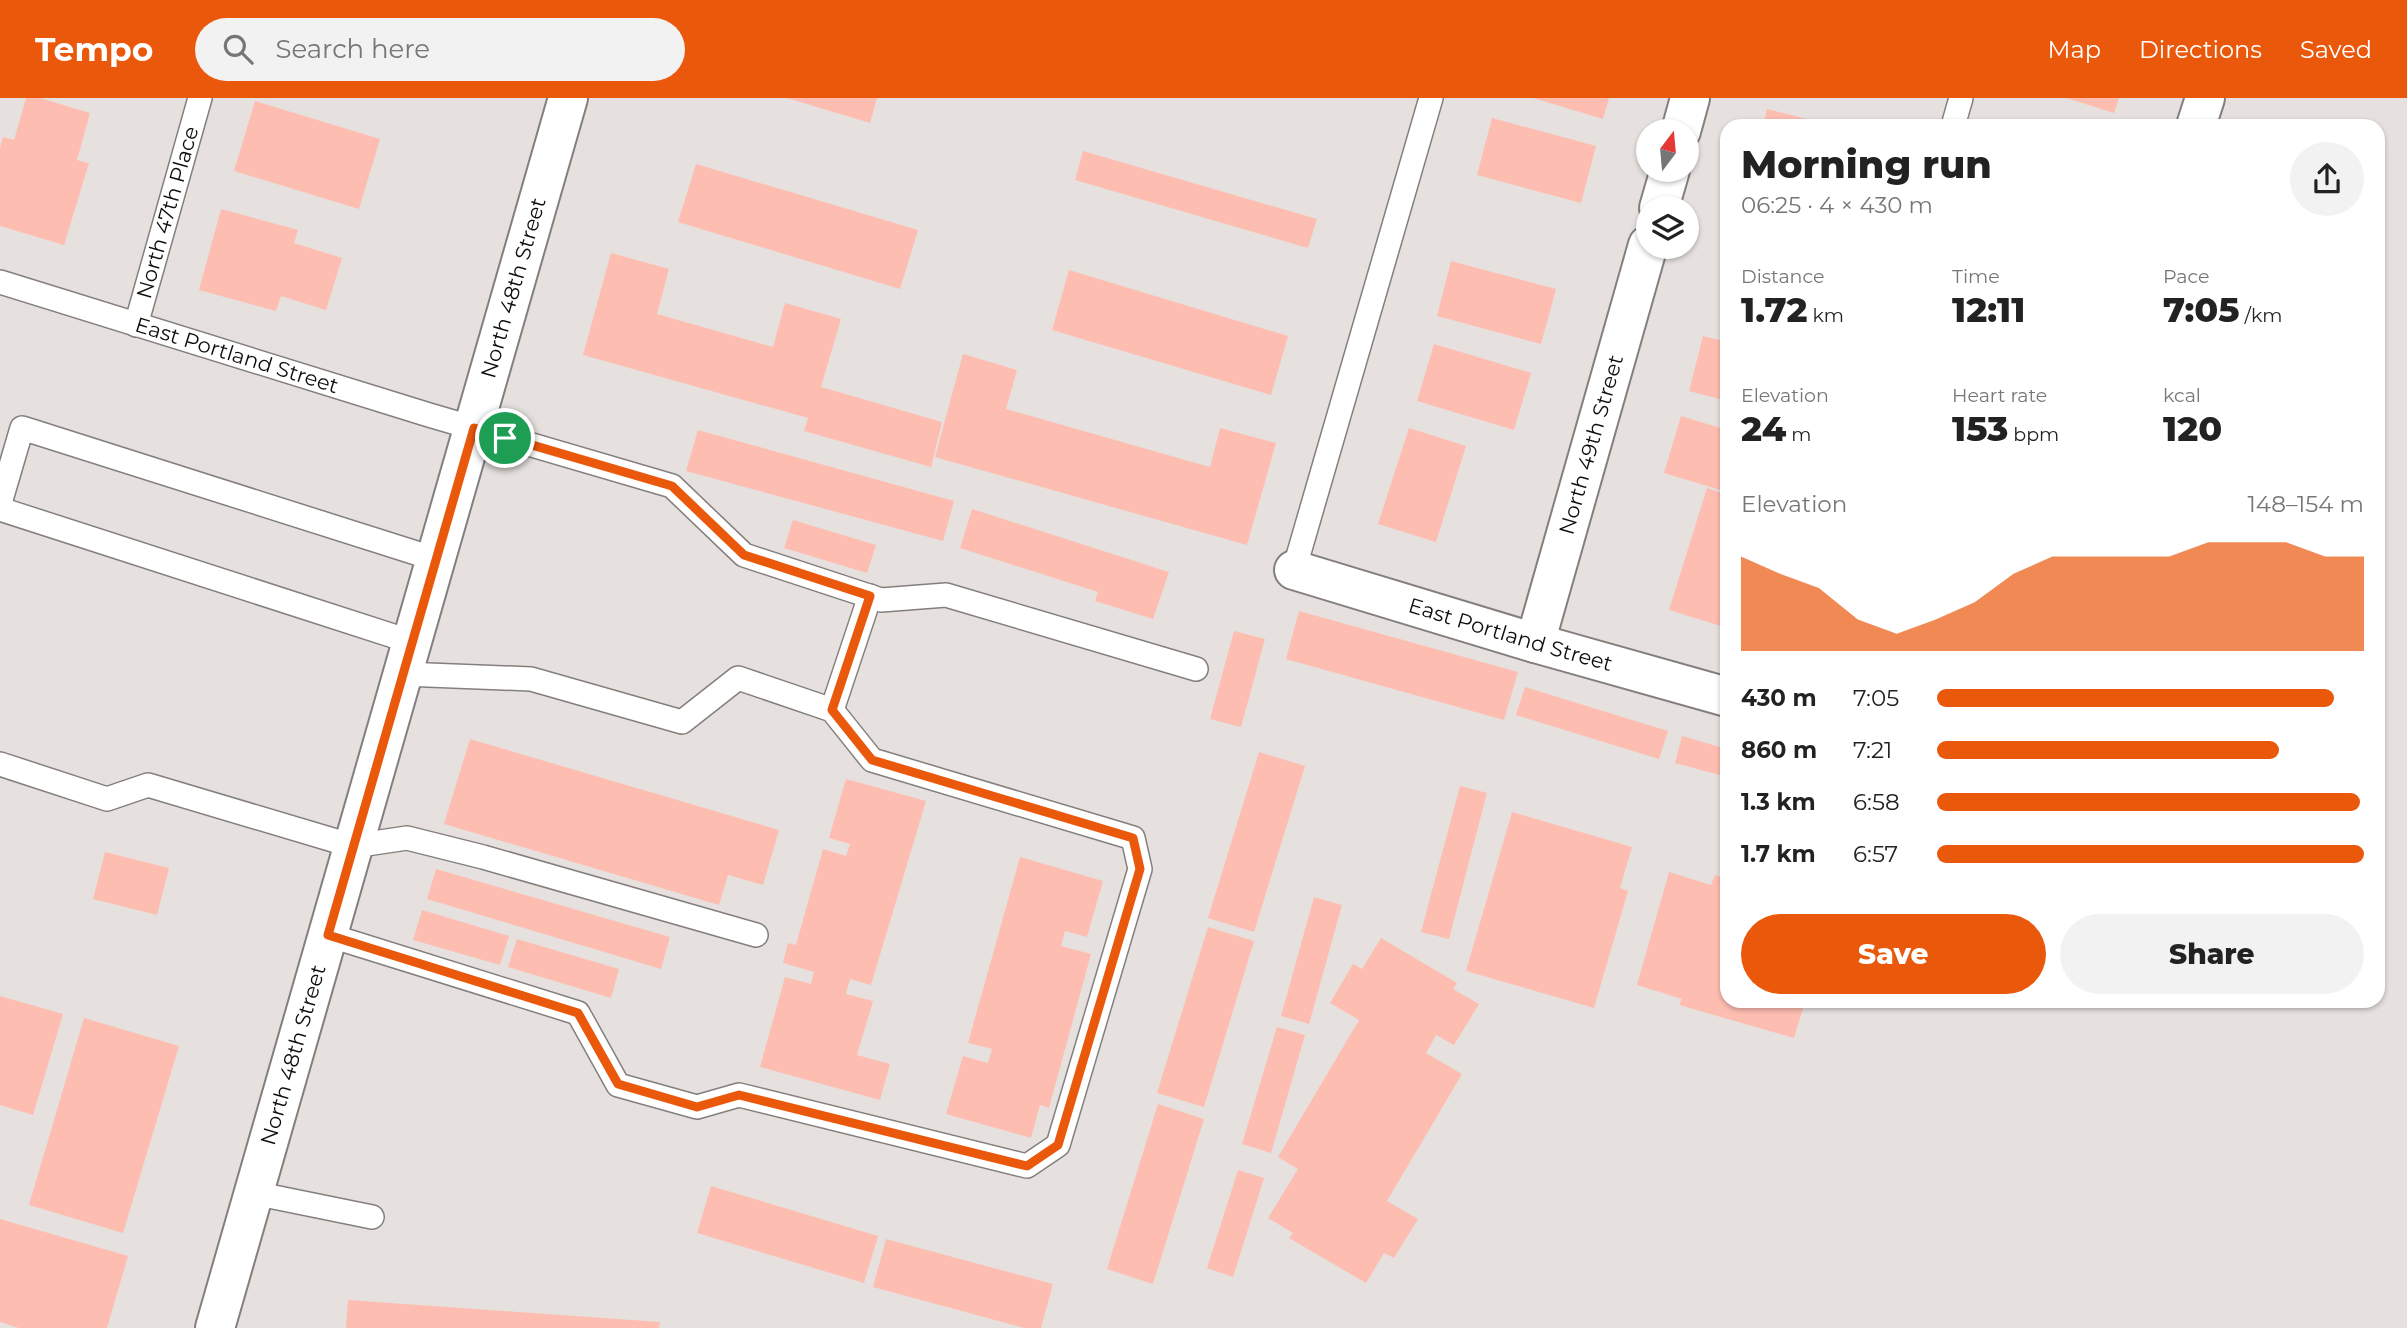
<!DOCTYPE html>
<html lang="en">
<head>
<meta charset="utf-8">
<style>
	:root { --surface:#fff; --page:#f2f2f2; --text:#222; --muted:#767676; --accent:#ea580c }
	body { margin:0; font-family:Montserrat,sans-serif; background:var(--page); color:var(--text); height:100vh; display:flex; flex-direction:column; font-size:26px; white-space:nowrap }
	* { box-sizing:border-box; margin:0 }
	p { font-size:23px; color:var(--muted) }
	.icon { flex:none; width:38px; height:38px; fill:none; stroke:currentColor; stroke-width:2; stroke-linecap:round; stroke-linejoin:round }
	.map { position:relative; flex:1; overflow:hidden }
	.panel { position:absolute; left:1720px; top:21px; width:665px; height:889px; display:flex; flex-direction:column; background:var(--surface); border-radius:21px; box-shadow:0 2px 5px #0004 }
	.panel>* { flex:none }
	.needle { width:46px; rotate:16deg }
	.buttons { position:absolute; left:1636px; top:21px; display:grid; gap:14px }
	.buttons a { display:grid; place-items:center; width:63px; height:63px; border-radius:50%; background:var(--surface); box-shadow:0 2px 5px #0004; font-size:35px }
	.pin { position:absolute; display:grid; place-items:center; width:60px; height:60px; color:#fff; margin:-30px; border:4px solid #fff; border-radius:50%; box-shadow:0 2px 7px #0007 }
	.round { display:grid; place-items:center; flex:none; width:74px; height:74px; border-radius:37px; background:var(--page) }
	.overview { display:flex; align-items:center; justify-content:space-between; height:119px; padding:0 21px }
	h1 { font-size:38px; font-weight:800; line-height:52px }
	.stats { display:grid; grid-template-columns:repeat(3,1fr); gap:10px; height:119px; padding:7px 21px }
	.stats div { display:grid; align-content:center }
	.stats b { font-size:35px; font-weight:800 }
	.stats small { font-size:19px; font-weight:400 }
	.stats p { font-size:19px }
	.chart { height:196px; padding:14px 21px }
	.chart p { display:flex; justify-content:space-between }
	.chart svg { width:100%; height:126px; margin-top:7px; fill:var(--accent); opacity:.7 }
	.cta { display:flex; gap:14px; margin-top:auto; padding:14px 21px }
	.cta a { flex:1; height:80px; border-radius:42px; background:var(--accent); color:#fff; font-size:28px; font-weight:800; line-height:80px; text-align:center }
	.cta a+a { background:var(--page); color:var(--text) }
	ul { padding:0 21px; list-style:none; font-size:23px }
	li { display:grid; grid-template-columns:112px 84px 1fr; align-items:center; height:52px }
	li i { height:18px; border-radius:9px; background:var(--accent) }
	header { display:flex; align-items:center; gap:42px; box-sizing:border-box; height:98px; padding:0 35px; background:var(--accent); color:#fff }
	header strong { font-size:33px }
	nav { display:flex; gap:38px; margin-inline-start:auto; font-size:24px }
	.search { width:490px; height:63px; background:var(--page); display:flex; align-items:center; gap:18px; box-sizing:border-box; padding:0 24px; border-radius:38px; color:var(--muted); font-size:26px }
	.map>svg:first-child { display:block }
	.building { fill:#febdb1 }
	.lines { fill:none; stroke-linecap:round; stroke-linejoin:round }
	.lane-casing { stroke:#847f7d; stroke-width:26 }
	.street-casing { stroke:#847f7d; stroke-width:42 }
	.secondary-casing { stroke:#847f7d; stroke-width:42 }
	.lane { stroke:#fff; stroke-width:23 }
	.street { stroke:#fff; stroke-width:38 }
	.secondary { stroke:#fff; stroke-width:38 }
	.route-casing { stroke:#fff; stroke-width:14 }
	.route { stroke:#ea580c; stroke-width:9 }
	.labels { text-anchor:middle; stroke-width:7; stroke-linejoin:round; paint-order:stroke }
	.street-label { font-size:21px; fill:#0f0d0c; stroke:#fff }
</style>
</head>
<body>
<header>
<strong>Tempo</strong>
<div class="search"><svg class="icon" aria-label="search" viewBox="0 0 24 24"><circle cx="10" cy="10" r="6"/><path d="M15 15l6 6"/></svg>Search here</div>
<nav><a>Map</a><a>Directions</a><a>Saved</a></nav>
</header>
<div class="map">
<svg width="2407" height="1230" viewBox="0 0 2407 1230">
	<rect width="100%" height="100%" fill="#e6e1de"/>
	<path class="building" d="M26,0H40L90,15L77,62L89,65L64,147L0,128V50L3,39L14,42Z
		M787,0H877L870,25Z
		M1533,0H1609L1603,21Z
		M2066,0H2119L2114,15Z
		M255,3L380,41L359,111L234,73Z
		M1767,11L1830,27V28H1763Z
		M1492,20L1596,48L1581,105L1477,77Z
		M1083,53L1317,121L1308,150L1075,82Z
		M696,66L918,132L900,191L678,124Z
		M221,111L298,132L294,145L342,160L326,212L281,198L276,213L199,192Z
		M611,155L669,171L657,216L773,249L785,205L841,221L821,289L942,324L931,369L804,333L808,320L583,257Z
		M1451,163L1556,191L1541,246L1437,218Z
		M1069,172L1288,238L1271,297L1052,232Z
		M1703,238L1727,244V303L1689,293Z
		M1434,246L1531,275L1514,332L1417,303Z
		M963,256L1017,272L1006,311L1210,369L1220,330L1276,345L1247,447L935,359Z
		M1681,318L1727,332V394L1664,375Z
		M1409,330L1466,348L1436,444L1378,426Z
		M698,332L954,403L943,443L686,373Z
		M1707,390L1727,397V530L1669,512Z
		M972,411L1169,474L1153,521L1095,503L1098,494L960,450Z
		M793,422L876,447L867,475L784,450Z
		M1299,513L1518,574L1504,622L1286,561Z
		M1234,533L1265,541L1241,629L1210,621Z
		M1525,589L1668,633L1659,661L1516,617Z
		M1682,638L1727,651V679L1675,665Z
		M470,641L779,732L763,787L728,777L719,807L444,726Z
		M1259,654L1305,668L1254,834L1208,820Z
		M846,681L926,703L871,887L850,881L846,896L873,903L857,957L890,966L880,1002L760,969L785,879L811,886L814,874L783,865L788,845L796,847L823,751L846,758L850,746L829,740Z
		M1460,688L1487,695L1449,841L1421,834Z
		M1512,714L1632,749L1620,790L1628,793L1594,910L1466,873Z
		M105,754L169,770L157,817L93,801Z
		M1020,759L1103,783L1087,839L1065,833L1061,848L1091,856L1049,1010L1040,1007L1031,1040L946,1016L963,958L988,965L992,951L968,945Z
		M436,771L670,839L661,871L427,801Z
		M1669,774L1711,787L1715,777L1727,781V903H1805L1794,940L1679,907L1682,901L1637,887Z
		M1314,799L1342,807L1309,926L1281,918Z
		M422,812L509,838L500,867L413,842Z
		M1208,829L1254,843L1204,1009L1157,995Z
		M1381,840L1457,885L1453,891L1479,906L1454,947L1436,937L1426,955L1462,976L1387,1103L1418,1121L1394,1160L1384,1155L1366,1185L1289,1140L1293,1135L1268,1120L1298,1071L1278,1059L1359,922L1330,905L1353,866L1362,871Z
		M517,841L619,871L611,900L508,869Z
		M0,898L63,916L33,1017L0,1007Z
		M84,920L179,948L123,1135L29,1107Z
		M1277,929L1305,937L1271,1055L1242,1046Z
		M1158,1006L1204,1021L1153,1186L1107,1171Z
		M1238,1072L1264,1080L1233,1179L1207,1170Z
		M711,1088L878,1138L864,1185L697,1135Z
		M0,1121L128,1158L107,1230H19L0,1224Z
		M886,1141L1053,1186L1041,1230H1024L873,1189Z
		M348,1202L660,1224L659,1230H346Z"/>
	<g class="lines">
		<g class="lane-casing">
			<g id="lane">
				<path d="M1953,28L1961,0"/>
				<path id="s1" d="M0,184L429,317L672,388L744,457L881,502L946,497L1196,571"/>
				<path id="s2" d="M136,227L200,0"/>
				<path d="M0,405L22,330L435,461"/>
				<path d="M0,411L412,544"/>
				<path d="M1294,472L1431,0"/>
				<path d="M832,612L870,498"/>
				<path d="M0,666L107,701L148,687L353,748L407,740L483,759L756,837"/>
				<path d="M328,837L578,915L618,987L697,1009L739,997L1027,1068L1058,1047L1140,771L1133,740L872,662L832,612L738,580L682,624L531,581L403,576"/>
				<path d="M254,1095L372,1119"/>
			</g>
		</g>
		<g class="street-casing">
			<g id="street">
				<path d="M2196,28L2205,0"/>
				<path d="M1681,33L1690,0"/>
				<path d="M1659,110L1670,72"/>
				<path id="s3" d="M1294,472L1535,545L1727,599"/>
				<path id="s4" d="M1535,545L1648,147"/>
			</g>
		</g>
		<g class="secondary-casing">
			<g id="secondary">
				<path id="s5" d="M215,1230L568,0"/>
			</g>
		</g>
		<use href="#lane" class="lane"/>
		<use href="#street" class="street"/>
		<use href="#secondary" class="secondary"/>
	</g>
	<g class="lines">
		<g class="route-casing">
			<path id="route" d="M474,330L672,388L744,457L870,498L832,612L872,662L1133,740L1140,771L1058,1047L1027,1068L739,997L697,1009L618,986L578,915L328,837Z"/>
		</g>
		<use href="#route" class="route"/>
	</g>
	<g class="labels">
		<g class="street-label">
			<text dy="7" stroke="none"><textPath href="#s2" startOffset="117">North 47th Place</textPath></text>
			<text dy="7" stroke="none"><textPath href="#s5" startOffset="1082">North 48th Street</textPath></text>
			<text dy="7" stroke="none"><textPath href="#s1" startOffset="248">East Portland Street</textPath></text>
			<text dy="7" stroke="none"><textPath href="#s4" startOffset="206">North 49th Street</textPath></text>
			<text dy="7" stroke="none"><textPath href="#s3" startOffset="226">East Portland Street</textPath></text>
			<text dy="7" stroke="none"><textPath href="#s5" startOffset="284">North 48th Street</textPath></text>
		</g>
	</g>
</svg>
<div class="buttons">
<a><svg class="needle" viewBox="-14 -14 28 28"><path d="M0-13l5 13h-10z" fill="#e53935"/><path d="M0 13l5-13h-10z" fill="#767676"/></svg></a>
<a><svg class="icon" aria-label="layers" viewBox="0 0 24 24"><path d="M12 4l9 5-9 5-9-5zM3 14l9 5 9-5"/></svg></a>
</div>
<div class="pin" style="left:505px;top:340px;background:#1e9e55"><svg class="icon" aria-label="arrive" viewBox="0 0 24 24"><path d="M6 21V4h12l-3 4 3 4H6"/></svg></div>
<section class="panel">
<div class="overview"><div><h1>Morning run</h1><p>06:25 · 4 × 430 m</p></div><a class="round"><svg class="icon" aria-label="share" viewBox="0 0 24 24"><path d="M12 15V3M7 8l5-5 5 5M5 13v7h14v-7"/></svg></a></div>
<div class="stats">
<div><p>Distance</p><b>1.72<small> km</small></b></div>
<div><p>Time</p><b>12:11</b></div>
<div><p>Pace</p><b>7:05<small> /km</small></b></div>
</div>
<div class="stats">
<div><p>Elevation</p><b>24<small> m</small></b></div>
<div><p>Heart rate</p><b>153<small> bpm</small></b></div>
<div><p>kcal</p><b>120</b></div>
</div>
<div class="chart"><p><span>Elevation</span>148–154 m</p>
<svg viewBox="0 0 160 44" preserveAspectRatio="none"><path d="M0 44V11L10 17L20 22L30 33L40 38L50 33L60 27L70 17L80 11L90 11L100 11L110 11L120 6L130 6L140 6L150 11L160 11V44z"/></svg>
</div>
<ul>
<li><b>430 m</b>7:05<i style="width:93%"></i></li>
<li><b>860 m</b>7:21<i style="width:80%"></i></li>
<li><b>1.3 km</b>6:58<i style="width:99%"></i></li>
<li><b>1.7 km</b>6:57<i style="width:100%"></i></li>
</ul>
<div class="cta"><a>Save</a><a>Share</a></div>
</section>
</div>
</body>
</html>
